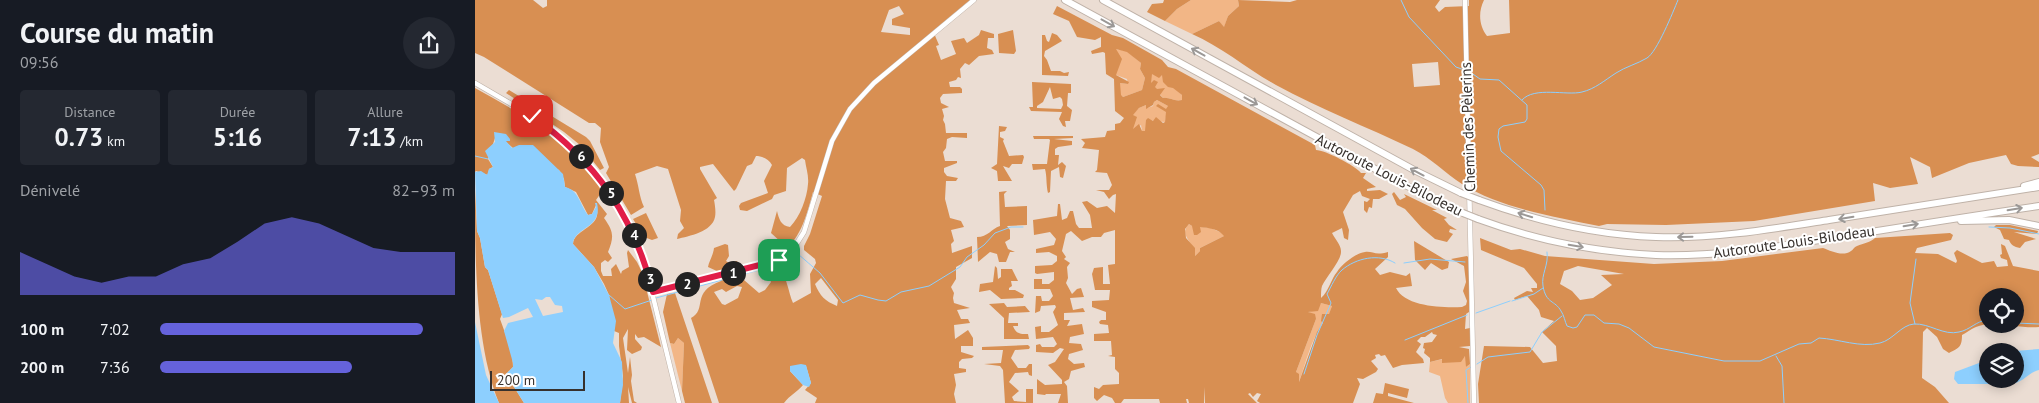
<!DOCTYPE html>
<html lang="fr">
<head>
<meta charset="utf-8">
<style>
	:root { --surface:#171b24; --page:#242831; --text:#f1f3f6; --muted:#9ea1a6; --accent:#6562db }
	body { margin:0; font-family:"PT Sans",sans-serif; background:var(--page); color:var(--text); height:100vh; display:flex; flex-direction:column; font-size:19px; white-space:nowrap }
	* { box-sizing:border-box; margin:0 }
	p { font-size:16px; color:var(--muted) }
	.icon { flex:none; width:28px; height:28px; fill:none; stroke:currentColor; stroke-width:2; stroke-linecap:round; stroke-linejoin:round }
	.map { position:relative; flex:1; overflow:hidden }
	.panel { display:flex; flex-direction:column; background:var(--surface); width:475px }
	.panel>* { flex:none }
	.fabs { position:absolute; left:1504px; top:288px; display:grid; gap:10px }
	.fabs a { display:grid; place-items:center; width:45px; height:45px; border-radius:50%; background:var(--surface); box-shadow:0 2px 12px #0003; font-size:25px }
	.scale { position:absolute; left:15px; bottom:12px; width:95px; box-sizing:border-box; padding-left:5px; border:2px solid #37312d; border-top:0; font-size:14px; line-height:18px; white-space:nowrap; color:#37312d; -webkit-text-stroke:4px #fff; paint-order:stroke }
	.pin { position:absolute; display:grid; place-items:center; width:42px; height:42px; color:#fff; margin:-21px; border-radius:10px; box-shadow:0 2px 8px #0006 }
	.km { position:absolute; width:25px; height:25px; margin:-12px; border-radius:50%; background:#222; color:#fff; font-size:14px; line-height:25px; text-align:center }
	.round { display:grid; place-items:center; flex:none; width:52px; height:52px; border-radius:26px; background:var(--page) }
	.head { display:flex; align-items:center; justify-content:space-between; height:85px; padding:0 20px }
	h1 { font-size:28px; font-weight:700; line-height:38px }
	.figures { display:grid; grid-template-columns:repeat(3,1fr); gap:8px; height:85px; padding:5px 20px }
	.figures div { display:grid; align-content:center; border-radius:5px; background:var(--page); text-align:center }
	.figures b { font-size:25px; font-weight:700 }
	.figures small { font-size:14px; font-weight:400 }
	.figures p { font-size:14px }
	.chart { height:140px; padding:10px 20px }
	.chart p { display:flex; justify-content:space-between }
	.chart svg { width:100%; height:90px; margin-top:5px; fill:var(--accent); opacity:.7 }
	ul { padding:0 20px; list-style:none; font-size:16px }
	li { display:grid; grid-template-columns:80px 60px 1fr; align-items:center; height:38px }
	li i { height:12px; border-radius:6px; background:var(--accent) }
	main { display:flex; flex:1; min-height:0 }
	.map>svg:first-child { display:block }
	.green { fill:#f2b686 }
	.forest { fill:#d88f52; fill-rule:evenodd }
	.water { fill:#8dcffe; fill-rule:evenodd }
	.lines { fill:none; stroke-linecap:round; stroke-linejoin:round }
	.stream { stroke:#8dcffe; stroke-width:1 }
	.tertiary-casing { stroke:#bfb2a8; stroke-width:5.5 }
	.motorway-casing { stroke:#bfb2a8; stroke-width:8 }
	.tertiary { stroke:#fff; stroke-width:4.5 }
	.motorway { stroke:#fff; stroke-width:6 }
	.motorway-bridge-casing { stroke:#bfb2a8; stroke-width:8; stroke-linecap:butt }
	.motorway-bridge { stroke:#fff; stroke-width:6 }
	.oneway { stroke:#9b9896 }
	.route-casing { stroke:#fff; stroke-width:10 }
	.route { stroke:#e11d48; stroke-width:6 }
	.labels { text-anchor:middle; stroke-width:4; stroke-linejoin:round; paint-order:stroke }
	.street-label { font-size:15px; fill:#37312d; stroke:#fff }
</style>
</head>
<body>
<main>
<section class="panel">
<div class="head"><div><h1>Course du matin</h1><p>09:56</p></div><a class="round"><svg class="icon" aria-label="share" viewBox="0 0 24 24"><path d="M12 15V3M7 8l5-5 5 5M5 13v7h14v-7"/></svg></a></div>
<div class="figures">
<div><p>Distance</p><b>0.73<small> km</small></b></div>
<div><p>Durée</p><b>5:16</b></div>
<div><p>Allure</p><b>7:13<small> /km</small></b></div>
</div>
<div class="chart"><p><span>Dénivelé</span>82–93 m</p>
<svg viewBox="0 0 160 44" preserveAspectRatio="none"><path d="M0 44V23L10 29L20 35L30 38L40 35L50 35L60 29L70 26L80 18L90 9L100 6L110 9L120 15L130 21L140 23L150 23L160 23V44z"/></svg>
</div>
<ul>
<li><b>100 m</b>7:02<i style="width:89%"></i></li>
<li><b>200 m</b>7:36<i style="width:65%"></i></li>
</ul>
</section>
<div class="map">
<svg width="1564" height="403" viewBox="0 0 1564 403">
	<rect width="100%" height="100%" fill="#ebddd3"/>
	<path class="green" d="M716,0H763L764,6L753,16L749,28L744,21L717,34L690,21L702,9Z
		M641,49L652,51L666,63L665,69L670,78L667,90L648,97L645,95V83L653,84L652,79L641,75Z
		M676,73L687,75L707,95V100C699,102 695,97 688,98L676,83Z
		M682,100L693,106L690,122L671,120V131H667L666,125L658,130L656,116L664,108L671,105L672,108L678,106L679,102Z
		M714,224L717,226L736,228L749,234V236L725,248V251L719,257C719,254 719,250 718,248C714,239 705,233 714,224Z
		M846,303L857,306L854,315L847,314L848,323C836,340 831,362 824,382L821,372L841,319L833,313L843,307Z
		M203,338L209,343L207,391L195,343L199,344Z
		M991,356V367L995,364V403H973L970,398L965,376L954,372L955,362L968,359L967,362Z"/>
	<path class="forest" d="M0,0H58L68,8L72,6V0H495L458,31L464,45L461,46L466,60L481,54L476,41L489,38L492,43L504,35L506,30L519,34V38H513L512,48L517,50L519,54L504,56L494,65L490,63L485,69L486,78L483,77L481,80L474,82L475,87H485L487,89V93L468,94L465,98L466,103L474,107L467,109L469,116L468,120L470,124L471,133H492V138L477,137L472,139L471,148L468,152L470,161H482V163L469,168V172L472,176L483,178L481,181H471L470,199L475,218L486,221L489,227L476,230L479,241L476,244L477,253L497,246V258L481,267V279L476,287L479,293L478,298L479,303L495,308L482,310L486,319H493L495,323L479,325L480,339L493,330L498,338V346H486V352L499,356L497,358L487,359L484,362V368L491,369V372L479,374L481,385L479,394L481,403H340L342,398L330,390L336,383L331,366L315,371L328,385C322,392 315,395 309,403H244L216,318C233,309 215,292 246,281L244,272L233,267C234,261 238,256 239,248L250,244L253,245L254,256L251,261L254,263L262,261L269,280L284,293L290,290L296,282L292,273L304,270C313,278 313,292 318,303L336,293L335,274L341,263L340,259L329,250V246L335,234L347,196L338,192C331,218 324,245 299,258L307,243L296,233L302,211C304,219 306,226 315,227C325,217 332,198 333,184C334,176 331,168 330,160L327,158L312,168L311,191L299,195L297,199L272,211L265,210L264,206L266,203L293,193L289,181L297,165C294,159 287,156 281,156L277,164L272,166L261,189L259,191L238,164L225,167V169L242,198L239,200C240,205 241,212 240,217C237,232 214,236 202,239L203,234L209,228L205,221L206,210L193,169L182,166L160,174C164,186 164,196 169,207L156,215L131,173L134,167L125,142L126,128L120,123H114L9,57L0,53ZM424,6L429,14L417,19V25L435,28V35L406,32L414,10ZM346,278L363,300L362,306C350,301 345,296 340,284ZM262,286L267,287L263,298L250,305L247,304L239,292L247,289L251,292Z
		M689,0H716L702,9L690,21L672,12L677,4L688,3Z
		M763,0L815,2L822,0H965L960,7L964,12L970,7L994,6V0H1009C1003,12 1004,26 1012,36L1035,33L1034,0H1564V154L1556,157L1564,162V167L1543,166L1536,164L1531,155L1494,163L1457,178L1455,167L1435,157L1443,184L1415,188L1398,183L1400,201L1279,221L1191,225L1132,224L1124,226C1080,217 1025,208 987,184C970,173 956,158 938,149C892,127 845,109 801,85C772,69 747,47 717,34L744,21L749,27L753,16L764,6ZM963,62L965,85L939,87L937,64Z
		M582,6L637,35L648,38L687,60L693,67L701,69L840,145L841,150C850,150 881,166 886,173H891L888,178L901,187L892,189V191L905,190L913,194L904,199H898L897,208L894,207L892,213L889,210V201L892,202L895,199L887,196L885,191L878,195L868,212L874,230L873,240L869,238L867,228L857,233C860,239 866,245 866,251C867,260 851,277 847,286C846,289 846,294 846,298C854,291 856,279 862,272C867,264 881,253 890,252C898,251 900,256 913,252V257L900,269L905,275L915,272L931,276L935,273L937,286L921,288C930,307 969,308 987,307L991,305L992,301L988,291L991,282L989,266L976,259L992,256L994,258V312L991,314L990,329L995,328V346L984,347L994,349L995,364L991,367L990,356L986,362L967,363V359L955,362V358L949,353L950,349L948,348L949,343L957,342L962,335L958,334L957,332L950,337H946L942,341L946,344L941,352L948,359L949,363L927,365L918,368L910,355L906,356L904,354L900,355L901,358L896,361L903,369L901,372L888,379L882,378L885,384L878,403H785L782,401L786,394L782,393L778,397L775,393L773,394L782,403H730L729,387V403H714L713,399H711L712,403H685L684,399H649L646,403H640L637,398L629,395L622,401L619,398V387L624,389L628,385L644,384V373L640,369V357L633,356L637,355L636,341H619V334L634,333L633,325L625,324L624,322L626,320H631V312L617,307V301L634,300L635,290H620L617,274L619,268L628,267V284H635L633,265L640,264V230L629,233L626,237H617L607,241L596,231L591,234L587,251L591,257L589,259L595,263L592,267L593,278L591,283L597,294L602,289L606,288L609,297L595,298L598,310L608,308L610,312L589,313V320H595L592,326L607,324L609,334L595,337L594,343L606,344L608,350L594,354L593,359L599,364L609,363L610,367L596,371L594,379L589,382L592,386L593,403H583L586,394H571L570,395L562,394V379L570,385L587,384V380L573,365L580,362L589,349L585,348L578,353L561,352V345L565,344L567,347H579L582,344L578,337L561,339L560,327L566,326V332H574L583,325L578,312L581,307L580,305L566,306L565,311L560,313L561,296H566L567,301H574L578,296L575,289H559V279H567V284H574L579,280V272L562,274L560,273V266L577,265L582,261V256L574,252L561,253V249L579,245L581,239L575,232L559,235L558,220L582,216L583,204H585L587,220L592,218L595,211H598L601,224L604,228H617L615,215L607,202L612,201L622,208L632,206L640,213L641,194L638,195L634,199L629,192L621,190H634L637,185L632,173L620,172L622,170L624,150L607,148L610,143L606,139L630,137L632,131L640,130V124L645,123L649,118L640,111L639,79L631,74L630,53L628,52L617,54L616,51L626,47V37L620,40L602,37L594,21L578,14ZM641,49L652,52L666,63L665,69L670,78L667,90L648,97L646,95L645,83L653,84L654,82L641,75L647,59ZM677,74L684,78L687,75L688,82L693,87L698,88L707,95V100C699,102 695,97 688,98L685,95L690,88L682,89L680,87L683,82L679,80L676,83ZM682,100L693,106L691,109L683,104L681,106L691,112L690,122L688,123L681,117L678,121L673,118L671,120L670,131H667L664,124L658,129L662,117L658,115L664,108L671,105V109L678,105L679,102ZM714,224L717,226L719,235H722L726,232L725,227C734,228 744,229 749,236L725,248V251L720,256V248L711,238L710,229ZM846,303L857,306L854,314H847L846,321L848,323L842,332L824,382V374L821,372L841,319L840,314L833,312L843,311Z
		M538,30L541,51L539,54L524,53L523,34Z
		M577,33L582,35L587,41L570,51L569,56L572,60L576,71H585L589,73L594,72L593,76L567,75V35H570L572,41L574,42Z
		M557,82L596,84V93H593L592,106L597,110L595,121H590L591,127L588,126L584,119L587,112L556,111L554,107H558ZM575,87L578,99L585,97L587,99L588,105L586,109L562,108V106L568,102Z
		M0,88C30,105 61,121 87,145C102,159 115,175 128,190L121,200L132,214L129,218C139,232 139,237 133,252L137,258L133,262L130,260L126,263V271L128,276H137L136,269L141,264L146,274L147,271L154,267L152,253L153,250L162,262L167,272L186,347L169,337L163,338L160,334V339L167,347L166,350L157,354L152,350L153,329L148,338L153,373L155,357L157,375L156,381L159,401L162,403H157L153,387L154,403H145L148,376L144,346V333L139,331L134,295L129,284L119,267L98,244C99,228 129,228 121,205L117,214L113,215L101,192L90,187L89,179L84,170L38,148L30,141L20,138L13,159L18,167L14,169L13,175L1,171L0,172Z
		M34,90L111,137L115,141L129,168L125,170L105,145L89,132L31,93Z
		M524,126L532,127L530,131L525,132V137L529,139L528,141L534,156L548,155L549,157L547,164H537L534,168L528,166L537,181H523L522,171L516,168L522,164Z
		M558,136H598V138L579,139L597,141V145L583,147L580,149V155H584L583,165L587,162L591,166L588,178L585,177L584,167L576,171L575,192L573,193C571,185 572,176 570,169L558,170L557,164H572L575,140L574,139H559Z
		M0,190L2,231L5,238L10,267L13,270L27,314L25,319L37,352L38,367L31,374L49,403H24C0,344 0,257 0,190Z
		M532,191L529,194L530,207L552,206V225L532,226L535,230V239L530,242L533,249L540,252H535L531,262H524L522,254L515,252L503,262L502,237C513,237 516,229 525,226L524,192Z
		M919,192L925,200L931,197L929,194L962,210H957L972,218L969,219L974,225L982,230L975,229L974,232L978,234L972,242L960,239L947,228L930,209L922,205L917,194Z
		M171,213L183,238L177,240L169,237L158,219Z
		M1521,225H1535L1563,231L1562,234L1539,232L1561,239L1550,242L1545,248C1539,247 1536,245 1534,240L1529,239L1525,230L1519,227Z
		M1475,233L1478,235L1476,240L1442,248L1440,253L1463,254L1481,263L1482,261L1479,253L1482,250L1507,263L1519,261L1522,267L1533,266L1532,260L1526,258L1525,255L1527,254L1526,244L1530,246L1538,266L1564,271V327C1545,329 1517,320 1501,327C1496,329 1491,333 1487,335C1487,347 1484,348 1474,353L1468,349L1462,337L1452,328L1448,332L1447,378L1460,387L1474,403H1004L1003,384L1009,346L1055,347L1068,363L1082,361L1081,346L1067,332L1079,321L1066,317L1064,310L1052,296L1040,300L1039,298L1052,291L1058,292L1056,288H1062V284L1049,268L1006,250L1005,238L1036,250L1045,249L1070,256L1179,264L1247,261L1348,248C1356,251 1368,257 1376,251C1378,250 1379,247 1382,246C1389,243 1394,243 1400,238ZM1103,266L1149,274L1126,275L1137,285L1118,298L1105,300L1097,291L1085,284L1089,271ZM1512,296H1540V324H1512Z
		M939,241L974,262L973,268L967,270L956,263L950,270L940,260Z
		M520,266L522,268L523,279L526,277V269H537L543,281H536L537,286L534,288V290H540L549,295L548,298L526,299L515,290L504,292L505,284L518,282Z
		M200,293L237,403H238H210L207,391L209,343L203,338L199,344L195,343L188,312L192,294Z
		M529,303L532,307L550,306L555,312L534,313L533,323H543V326H538C541,334 545,334 553,334L554,339H529V318L514,304Z
		M553,345L555,347L554,349L540,350L536,358L543,368H551L554,364H557V376L554,375L553,372L540,373L534,382L544,391L537,397L539,401L551,402V389H558V403H530L528,370L525,366L509,364L526,363L528,350H507V347Z
		M910,383L934,389L932,398L913,393V396L939,403H898L901,393L908,394Z"/>
	<path class="water" d="M19,132L31,134L35,139V141H31L37,148L44,145H58L88,174L90,187C104,190 105,205 113,215L117,214L121,207L120,203H122C128,229 99,227 98,244L119,267L134,295L141,321L138,343L147,362L148,385L145,403H49L31,374L38,367V363L29,331L33,323L58,317L53,308L34,317L28,318L13,270L10,267L5,238L2,231L0,172L6,171L12,175L14,169L18,167L10,151L20,142ZM71,297H75L80,305L87,306L88,312L68,316L60,299L67,300Z
		M0,322L11,375L24,403H0Z
		M1564,349V370C1555,372 1550,380 1541,383L1537,379H1540V351Z
		M1512,360V379H1529L1522,384H1483L1479,379L1480,372Z
		M326,364L331,365L336,383L334,387L328,385L315,371V366Z"/>
	<g class="lines">
		<path class="stream" d="M926,0L934,17L981,67L995,72L1005,79L1024,80L1052,105V119L1050,122L1028,126L1024,129L1023,137L1026,151L1066,185L1069,190L1070,210
			M1047,100C1059,86 1092,96 1107,92C1120,89 1130,80 1141,73C1150,67 1162,64 1172,58C1182,52 1198,12 1203,0
			M0,156L13,159
			M1514,227L1535,228L1564,234
			M1072,252C1074,265 1066,274 1068,286C1071,304 1080,300 1086,311C1089,315 1090,322 1092,326L1098,328L1102,327L1110,315H1119L1129,323L1144,324L1154,328L1179,347L1249,361H1285L1324,344L1336,343L1344,338C1364,339 1385,348 1405,343C1418,340 1426,325 1439,324C1454,323 1469,336 1484,332C1495,330 1501,321 1512,320
			M929,263L955,259L990,262
			M134,295L150,309L177,300
			M181,298L302,265L323,254L345,273L368,303L385,295L403,300L411,301L426,292L454,286L485,267L492,257L509,245L520,233L536,227H548
			M1037,301L1059,294L1068,288
			M1001,313L1035,301
			M1540,323L1564,324
			M1440,324L1435,303L1441,259
			M930,340L992,315
			M1301,356L1307,366L1309,403
			M1002,364L1013,357L1055,352L1067,332L1087,316
			M829,374L842,335L856,303L852,294C856,287 861,275 867,270C881,258 904,253 920,263
			M993,403L991,370L996,367"/>
		<g class="tertiary-casing">
			<path id="tertiary" d="M990,0L999,403
				M0,83L57,116L80,133L111,162L138,197L157,230L170,264L204,403
				M178,292L298,263L317,251L329,232L357,141L375,109L399,83L499,0"/>
		</g>
		<g class="motorway-casing">
			<path id="motorway" d="M590,0L926,183L988,213
				M628,0L939,170L986,193
				M1549,186L1564,182
				M1004,200C1061,221 1120,235 1181,237C1240,239 1297,229 1354,220C1424,209 1494,198 1564,187
				M1003,219C1060,240 1120,252 1181,255C1241,257 1299,247 1358,238C1427,227 1495,216 1564,206
				M1486,221L1534,220L1564,226"/>
		</g>
		<use href="#tertiary" class="tertiary"/>
		<use href="#motorway" class="motorway"/>
		<g class="motorway-bridge-casing">
			<path id="motorway-bridge" d="M986,193L1004,200
				M988,213L1003,219"/>
		</g>
		<use href="#motorway-bridge" class="motorway-bridge"/>
	</g>
	<defs><path id="oneway-shaft" d="M-6 0H5M1.5-3L5.5 0L1.5 3" fill="none" stroke-width="1.6" stroke-linecap="round" stroke-linejoin="round" transform="scale(1.25)"/></defs>
	<g class="oneway">
		<use href="#oneway-shaft" transform="translate(633 23) rotate(29)"/>
		<use href="#oneway-shaft" transform="translate(723 52) rotate(-151)"/>
		<use href="#oneway-shaft" transform="translate(776 101) rotate(29)"/>
		<use href="#oneway-shaft" transform="translate(942 172) rotate(-152)"/>
		<use href="#oneway-shaft" transform="translate(1540 209) rotate(-9)"/>
		<use href="#oneway-shaft" transform="translate(1050 215) rotate(-163)"/>
		<use href="#oneway-shaft" transform="translate(1371 218) rotate(171)"/>
		<use href="#oneway-shaft" transform="translate(1436 225) rotate(-9)"/>
		<use href="#oneway-shaft" transform="translate(1210 237) rotate(179)"/>
		<use href="#oneway-shaft" transform="translate(1101 246) rotate(10)"/>
	</g>
	<g class="lines">
		<g class="route-casing">
			<path id="route" d="M57,116C121,161 159,217 178,292L304,260"/>
		</g>
		<use href="#route" class="route"/>
	</g>
	<g class="labels">
		<g class="street-label">
			<text transform="translate(993 127) rotate(-92)" y="5">Chemin des Pèlerins</text>
			<text transform="translate(914 175) rotate(27)" y="5">Autoroute Louis-Bilodeau</text>
			<text transform="translate(1319 242) rotate(-8)" y="5">Autoroute Louis-Bilodeau</text>
		</g>
	</g>
</svg>
<div class="fabs">
<a><svg class="icon" aria-label="locate" viewBox="0 0 24 24"><circle cx="12" cy="12" r="6"/><path d="M12 2v4M12 18v4M2 12h4M18 12h4"/></svg></a>
<a><svg class="icon" aria-label="layers" viewBox="0 0 24 24"><path d="M12 4l9 5-9 5-9-5zM3 14l9 5 9-5"/></svg></a>
</div>
<div class="scale">200 m</div>
<div class="pin" style="left:304px;top:260px;background:#1e9e55"><svg class="icon" aria-label="arrive" viewBox="0 0 24 24"><path d="M6 21V4h12l-3 4 3 4H6"/></svg></div>
<div class="pin" style="left:57px;top:116px;background:#d93025"><svg class="icon" aria-label="check" viewBox="0 0 24 24"><path d="M5 12l5 5 9-10"/></svg></div>
<b class="km" style="left:258px;top:273px">1</b>
<b class="km" style="left:212px;top:284px">2</b>
<b class="km" style="left:175px;top:279px">3</b>
<b class="km" style="left:159px;top:235px">4</b>
<b class="km" style="left:136px;top:193px">5</b>
<b class="km" style="left:106px;top:156px">6</b>
</div>
</main>
</body>
</html>
